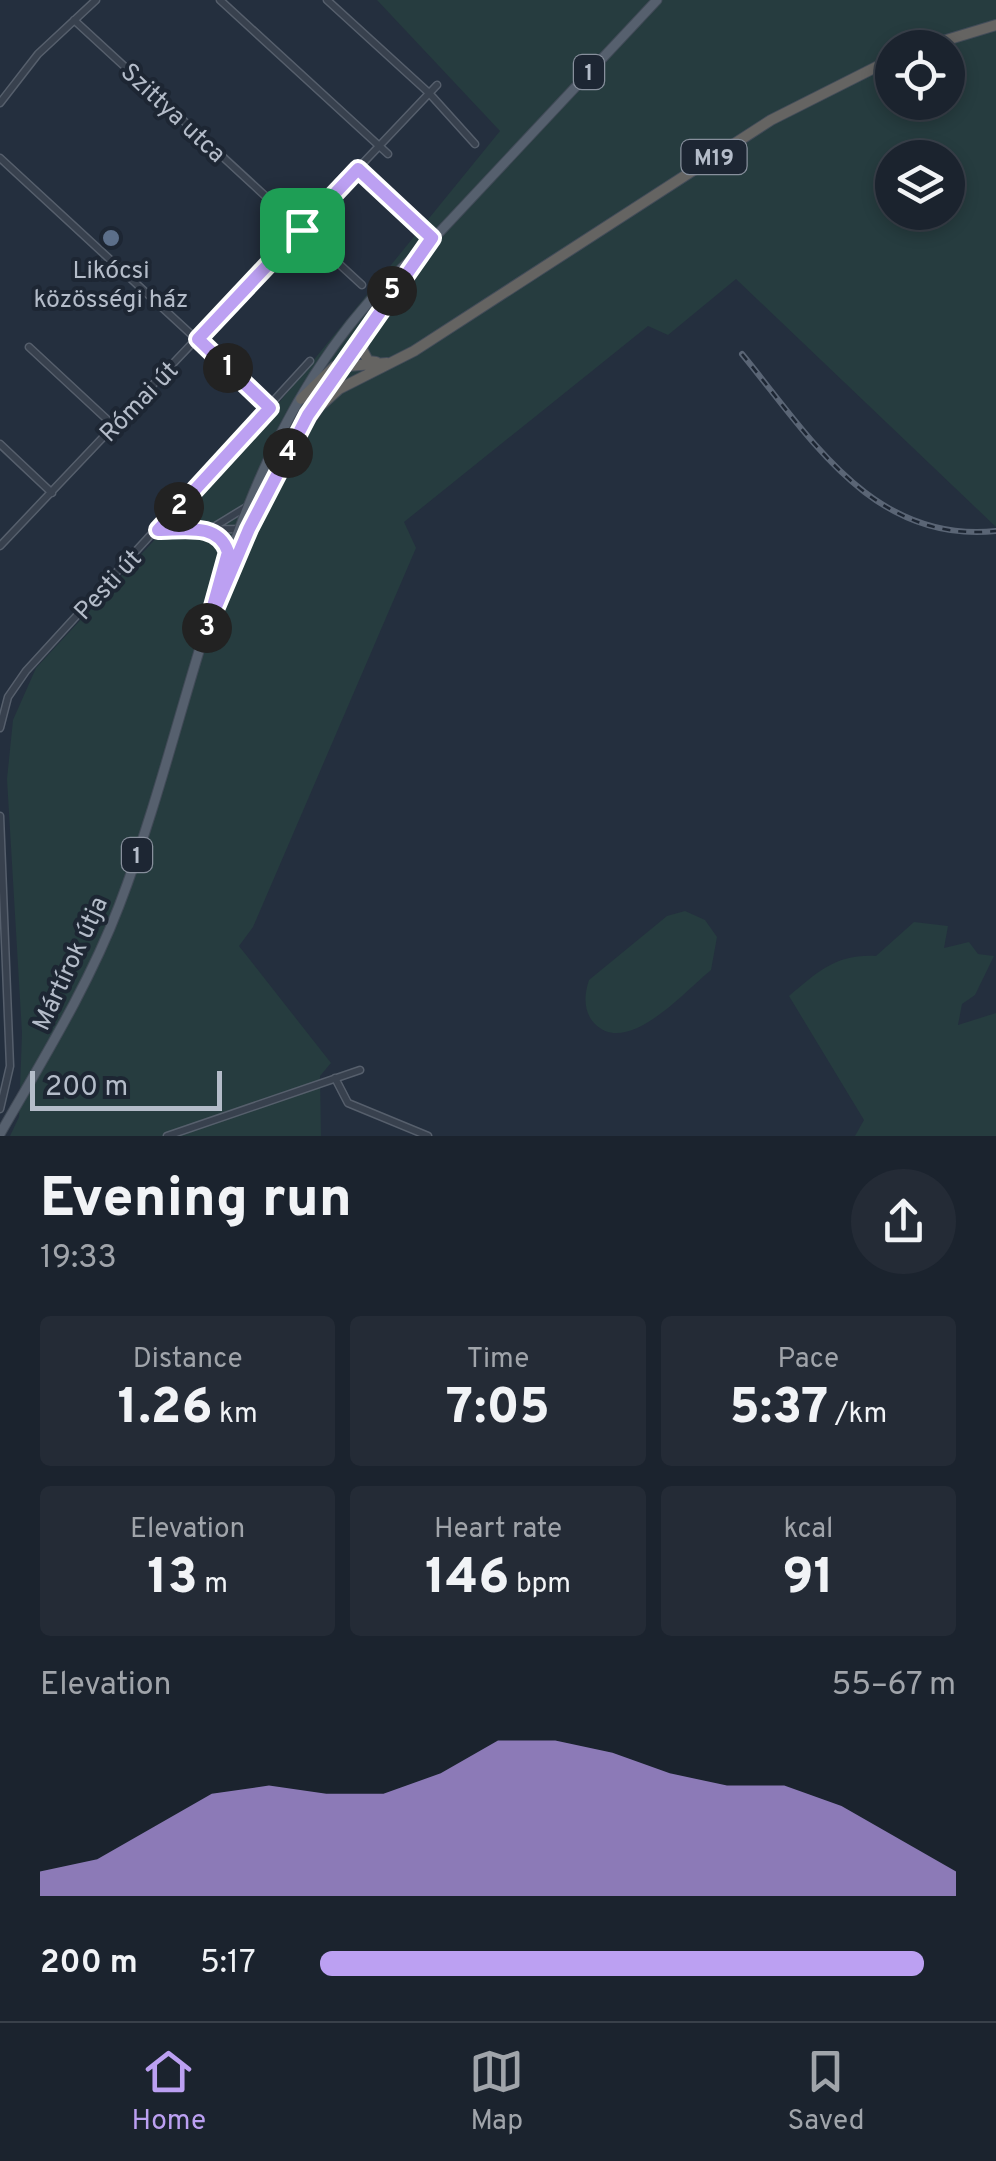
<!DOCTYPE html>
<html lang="en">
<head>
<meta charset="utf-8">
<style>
	:root { --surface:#1b232e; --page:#242b36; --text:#f1f3f6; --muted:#a0a4aa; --line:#39404a; --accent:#bca0f2 }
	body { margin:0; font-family:Overpass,sans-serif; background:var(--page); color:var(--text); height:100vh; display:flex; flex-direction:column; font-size:38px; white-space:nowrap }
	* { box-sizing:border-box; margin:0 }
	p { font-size:32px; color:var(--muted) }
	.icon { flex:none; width:55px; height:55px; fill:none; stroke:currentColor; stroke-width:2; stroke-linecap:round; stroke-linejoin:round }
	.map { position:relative; height:1136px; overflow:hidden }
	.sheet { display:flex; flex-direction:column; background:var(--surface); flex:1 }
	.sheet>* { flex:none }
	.fabs { position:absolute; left:875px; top:30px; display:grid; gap:20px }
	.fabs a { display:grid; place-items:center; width:90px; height:90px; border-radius:50%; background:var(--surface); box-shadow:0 5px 15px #0003,0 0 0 2px var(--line); font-size:50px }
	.scale { position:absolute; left:30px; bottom:25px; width:192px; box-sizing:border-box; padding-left:10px; border:5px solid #b4bcc9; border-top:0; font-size:28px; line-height:35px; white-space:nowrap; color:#b4bcc9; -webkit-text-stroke:8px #1d2633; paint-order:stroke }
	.pin { position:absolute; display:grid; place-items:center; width:85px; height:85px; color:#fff; margin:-42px; border-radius:20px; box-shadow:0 5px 15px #0006 }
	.km { position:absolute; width:50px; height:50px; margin:-25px; border-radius:50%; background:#222; color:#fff; font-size:28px; line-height:50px; text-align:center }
	.round { display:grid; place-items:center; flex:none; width:105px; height:105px; border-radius:52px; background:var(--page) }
	.headline { display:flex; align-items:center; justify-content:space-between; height:170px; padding:0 40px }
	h1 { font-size:55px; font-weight:800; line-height:75px }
	.figures { display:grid; grid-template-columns:repeat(3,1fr); gap:15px; height:170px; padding:10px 40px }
	.figures div { display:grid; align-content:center; border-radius:10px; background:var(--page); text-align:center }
	.figures b { font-size:50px; font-weight:800 }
	.figures small { font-size:28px; font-weight:400 }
	.figures p { font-size:28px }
	.chart { height:280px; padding:20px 40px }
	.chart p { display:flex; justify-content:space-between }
	.chart svg { width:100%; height:180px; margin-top:10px; fill:var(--accent); opacity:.7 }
	ul { padding:0 40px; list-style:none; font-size:32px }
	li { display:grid; grid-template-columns:160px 120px 1fr; align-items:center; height:75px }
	li i { height:25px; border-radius:12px; background:var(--accent) }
	.menu { display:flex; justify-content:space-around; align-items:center; height:140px; border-top:2px solid var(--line); background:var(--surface); font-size:28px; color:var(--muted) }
	.menu a { display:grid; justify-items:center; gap:5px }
	.menu .current { color:var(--accent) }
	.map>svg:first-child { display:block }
	.green { fill:#263c3f; fill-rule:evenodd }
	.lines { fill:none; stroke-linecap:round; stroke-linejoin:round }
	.minor-casing { stroke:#565f6c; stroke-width:9 }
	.primary-casing { stroke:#414a57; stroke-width:11 }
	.trunk-casing { stroke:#434c59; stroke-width:12 }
	.minor { stroke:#38414e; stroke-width:6 }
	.primary { stroke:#56606e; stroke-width:9 }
	.trunk { stroke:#656462; stroke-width:10 }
	.rail-casing { stroke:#5a6575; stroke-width:6 }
	.rail { stroke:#1d2633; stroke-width:2.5; stroke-dasharray:8; stroke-linecap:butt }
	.route-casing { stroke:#fff; stroke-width:20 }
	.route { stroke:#bca0f2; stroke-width:12 }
	.service-dot { fill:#5c6f8a; stroke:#1d2633; stroke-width:4 }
	.labels { text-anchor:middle; stroke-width:8; stroke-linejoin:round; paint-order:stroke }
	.shield { fill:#1d2633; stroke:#878f9c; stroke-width:2.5 }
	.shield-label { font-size:22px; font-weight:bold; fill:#b4bcc9 }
	.street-label { font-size:25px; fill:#b4bcc9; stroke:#1d2633 }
	.poi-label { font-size:25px; fill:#b4bcc9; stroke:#1d2633 }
</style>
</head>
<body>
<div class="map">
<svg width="996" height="1136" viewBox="0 0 996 1136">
	<rect width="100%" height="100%" fill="#242f3e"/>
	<path class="green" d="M377,0H996V527L736,279L668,335L648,326L404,522L416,548L253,927L239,946L331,1063L320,1076L321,1136H10L19,1117L22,1033L7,779L13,720L36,668L260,426L500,131ZM892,48H948V102H892ZM892,158H948V212H892Z
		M685,911L705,920L717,937L711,970C685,991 628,1057 595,1024C583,1012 584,995 589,980L667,916Z
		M914,922L948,926L944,948L969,942L978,954L994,956L975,995L962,1004L958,1025L996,1013V1136H855L864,1120L789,996C819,971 836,954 876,956Z"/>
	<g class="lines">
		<g class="minor-casing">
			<path id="minor" d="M220,0L388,154
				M327,0L429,93L475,144
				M74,20L362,285
				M0,103L38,54L96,0
				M0,158L270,407
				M358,169L432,238
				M29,347L113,425
				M0,444L52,493
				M212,528L248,506
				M159,530L249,529
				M212,532L220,536L228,553
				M0,546L437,85
				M0,728L8,697L26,671L310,361
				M0,816L10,1066L0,1109
				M335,1078L348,1103L428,1136
				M167,1136L360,1070"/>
		</g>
		<g class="primary-casing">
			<path id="primary" d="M420,253L657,0
				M304,422L408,270
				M210,621L287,454
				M0,1134C43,1059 88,987 119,906C205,682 227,414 423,249"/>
		</g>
		<g class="trunk-casing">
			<path id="trunk" d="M920,48L996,25
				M368,325L362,349L368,361L376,362
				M301,399L334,367L387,363
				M285,457L319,407L339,389L414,351L771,120L892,59"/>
		</g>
		<use href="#minor" class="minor"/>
		<use href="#primary" class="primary"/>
		<use href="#trunk" class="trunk"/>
		<g class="rail-casing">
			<path id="rail" d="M742,354C810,437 873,544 996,531"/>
		</g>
		<use href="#rail" class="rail"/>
	</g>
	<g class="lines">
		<g class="route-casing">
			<path id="route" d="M358,169L432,238L308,415L249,529L207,628L228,552C218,522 184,530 158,530L270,408L198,339Z"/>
		</g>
		<use href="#route" class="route"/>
	</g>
	<circle class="service-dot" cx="111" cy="238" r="10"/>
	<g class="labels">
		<g class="shield">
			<rect x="574" y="55" width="30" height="34" rx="8"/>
			<rect x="681.5" y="140" width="65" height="34" rx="8"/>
			<rect x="122" y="838" width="30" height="34" rx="8"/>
		</g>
		<g class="shield-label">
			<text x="589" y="80">1</text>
			<text x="714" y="165">M19</text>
			<text x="137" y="863">1</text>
		</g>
		<g class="street-label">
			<text transform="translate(174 112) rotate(43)" y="9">Szittya utca</text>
			<text transform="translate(138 401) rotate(-46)" y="9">Római út</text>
			<text transform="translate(107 584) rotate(-47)" y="9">Pesti út</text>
			<text transform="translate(69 963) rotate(-65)" y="9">Mártírok útja</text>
		</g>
		<g class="poi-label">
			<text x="111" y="278">Likócsi<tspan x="111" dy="29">közösségi ház</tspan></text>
		</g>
	</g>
</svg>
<div class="fabs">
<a><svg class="icon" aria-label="locate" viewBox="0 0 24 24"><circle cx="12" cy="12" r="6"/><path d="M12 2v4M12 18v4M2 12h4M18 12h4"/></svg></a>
<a><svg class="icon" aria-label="layers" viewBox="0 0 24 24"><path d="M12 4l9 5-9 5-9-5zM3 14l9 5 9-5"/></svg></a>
</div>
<div class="scale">200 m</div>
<div class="pin" style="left:302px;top:230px;background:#1e9e55"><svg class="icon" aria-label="arrive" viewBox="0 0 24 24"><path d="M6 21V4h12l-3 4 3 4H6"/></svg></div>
<b class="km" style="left:228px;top:368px">1</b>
<b class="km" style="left:179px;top:507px">2</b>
<b class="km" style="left:207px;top:628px">3</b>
<b class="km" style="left:288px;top:453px">4</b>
<b class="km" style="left:392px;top:291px">5</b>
</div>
<section class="sheet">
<div class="headline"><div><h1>Evening run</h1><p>19:33</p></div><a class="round"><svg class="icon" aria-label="share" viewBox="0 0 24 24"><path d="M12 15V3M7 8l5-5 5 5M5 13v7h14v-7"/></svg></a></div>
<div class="figures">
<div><p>Distance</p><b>1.26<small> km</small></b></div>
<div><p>Time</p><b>7:05</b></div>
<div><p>Pace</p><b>5:37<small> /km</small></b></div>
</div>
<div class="figures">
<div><p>Elevation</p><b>13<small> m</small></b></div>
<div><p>Heart rate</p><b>146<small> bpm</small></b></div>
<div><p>kcal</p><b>91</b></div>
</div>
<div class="chart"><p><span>Elevation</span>55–67 m</p>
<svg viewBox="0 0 160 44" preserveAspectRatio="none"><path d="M0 44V38L10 35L20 27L30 19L40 17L50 19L60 19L70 14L80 6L90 6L100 9L110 14L120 17L130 17L140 22L150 30L160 38V44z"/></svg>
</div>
<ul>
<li><b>200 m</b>5:17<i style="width:95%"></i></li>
</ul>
</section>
<nav class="menu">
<a class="current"><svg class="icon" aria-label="home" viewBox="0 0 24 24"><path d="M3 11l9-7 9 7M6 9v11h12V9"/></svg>Home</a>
<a><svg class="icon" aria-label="map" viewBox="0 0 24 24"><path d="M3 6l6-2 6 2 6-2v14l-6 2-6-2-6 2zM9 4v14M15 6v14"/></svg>Map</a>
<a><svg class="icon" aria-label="saved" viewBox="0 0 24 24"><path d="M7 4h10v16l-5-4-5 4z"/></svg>Saved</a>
</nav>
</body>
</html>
